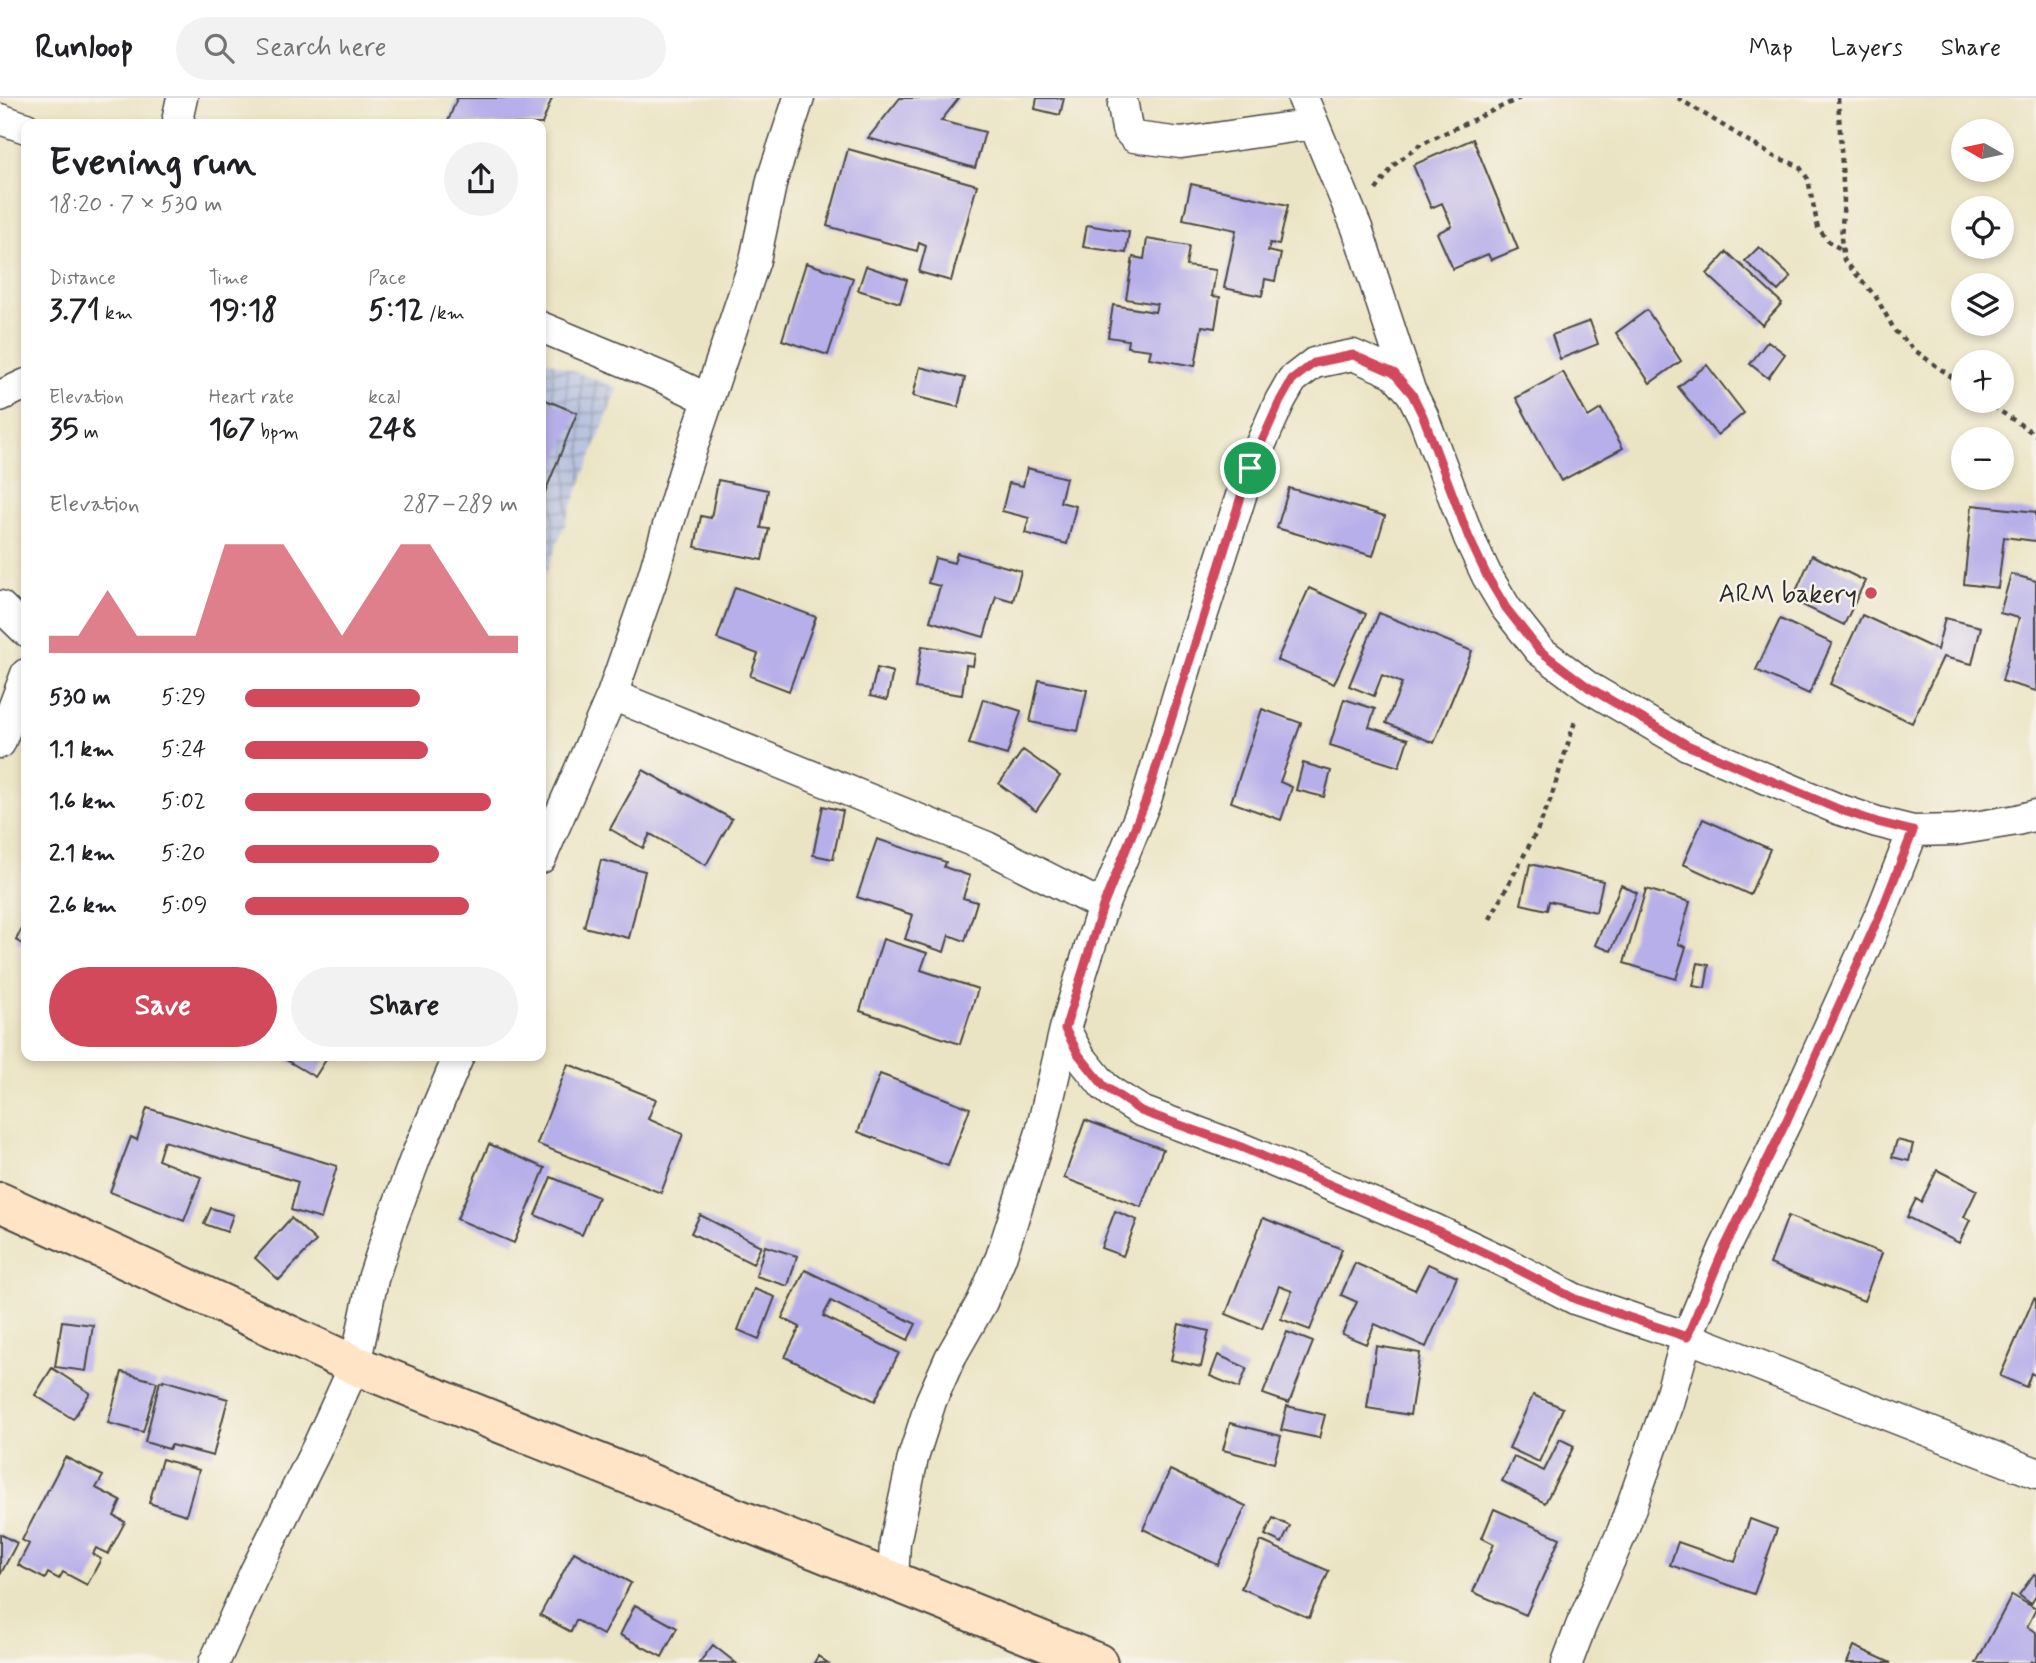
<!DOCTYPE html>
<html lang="en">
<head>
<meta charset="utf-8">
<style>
	:root { --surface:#fff; --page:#f2f2f2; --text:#202124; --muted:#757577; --line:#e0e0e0; --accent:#d1495b }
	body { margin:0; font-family:Mynerve,sans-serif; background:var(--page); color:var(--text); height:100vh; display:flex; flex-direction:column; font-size:26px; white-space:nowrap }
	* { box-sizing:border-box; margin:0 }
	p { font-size:23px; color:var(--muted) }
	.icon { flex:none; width:38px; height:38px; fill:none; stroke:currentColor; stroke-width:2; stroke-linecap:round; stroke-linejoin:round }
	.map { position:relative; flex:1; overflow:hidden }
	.sheet { position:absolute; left:21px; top:21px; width:525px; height:942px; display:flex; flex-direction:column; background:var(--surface); border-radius:14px; box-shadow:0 4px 10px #0003 }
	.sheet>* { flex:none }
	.needle { width:46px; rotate:279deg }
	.controls { position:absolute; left:1951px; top:21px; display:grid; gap:14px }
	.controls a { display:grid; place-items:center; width:63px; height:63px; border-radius:50%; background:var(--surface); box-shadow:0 4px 10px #0003; font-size:35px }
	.pin { position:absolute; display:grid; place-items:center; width:60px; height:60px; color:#fff; margin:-30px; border:4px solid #fff; border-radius:50%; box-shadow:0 2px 7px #0007 }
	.round { display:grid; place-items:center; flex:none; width:74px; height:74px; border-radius:37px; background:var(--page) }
	.overview { display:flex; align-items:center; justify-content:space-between; height:119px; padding:0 28px }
	h1 { font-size:38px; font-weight:700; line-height:52px }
	.stats { display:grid; grid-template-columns:repeat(3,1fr); gap:10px; height:119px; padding:7px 28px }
	.stats div { display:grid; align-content:center }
	.stats b { font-size:30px; font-weight:700 }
	.stats small { font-size:19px; font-weight:400 }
	.stats p { font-size:19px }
	.chart { height:196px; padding:14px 28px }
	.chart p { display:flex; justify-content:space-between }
	.chart svg { width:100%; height:126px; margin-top:7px; fill:var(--accent); opacity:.7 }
	.primary-button { display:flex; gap:14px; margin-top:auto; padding:14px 28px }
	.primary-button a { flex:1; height:80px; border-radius:42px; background:var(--accent); color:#fff; font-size:28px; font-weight:700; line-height:80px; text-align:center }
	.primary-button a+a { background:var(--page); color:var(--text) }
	ul { padding:0 28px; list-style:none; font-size:23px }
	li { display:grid; grid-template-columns:112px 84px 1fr; align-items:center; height:52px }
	li i { height:18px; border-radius:9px; background:var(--accent) }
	header { display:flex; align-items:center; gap:42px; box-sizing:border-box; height:98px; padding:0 35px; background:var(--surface); border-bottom:2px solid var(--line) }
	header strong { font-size:33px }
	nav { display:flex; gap:38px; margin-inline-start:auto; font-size:24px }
	.search { width:490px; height:63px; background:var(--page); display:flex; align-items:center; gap:18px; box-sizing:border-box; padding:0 24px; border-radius:38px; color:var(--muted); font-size:26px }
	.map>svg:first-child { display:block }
	.industrial { fill:url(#industrial-grid) }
	.building { fill:#b7afe9 }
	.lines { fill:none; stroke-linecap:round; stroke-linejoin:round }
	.street-casing { stroke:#484742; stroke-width:33 }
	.secondary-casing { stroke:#484742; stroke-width:42 }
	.path { stroke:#484742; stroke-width:4.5; stroke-dasharray:5 5; stroke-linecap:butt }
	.street { stroke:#fff; stroke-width:30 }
	.secondary { stroke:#ffe4c6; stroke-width:38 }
	.route-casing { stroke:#fff; stroke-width:14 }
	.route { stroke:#d1495b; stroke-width:9 }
	.poi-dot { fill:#d1495b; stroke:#f7f3e8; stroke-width:2.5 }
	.labels { text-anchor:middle; stroke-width:5; stroke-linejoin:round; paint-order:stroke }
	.poi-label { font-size:26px; fill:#2b2b2b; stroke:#f7f3e8; text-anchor:end }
</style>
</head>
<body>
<header>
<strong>Runloop</strong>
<div class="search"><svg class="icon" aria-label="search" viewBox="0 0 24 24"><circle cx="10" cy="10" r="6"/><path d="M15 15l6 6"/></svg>Search here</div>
<nav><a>Map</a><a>Layers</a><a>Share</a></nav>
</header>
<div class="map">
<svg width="2036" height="1565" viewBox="0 0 2036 1565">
	<defs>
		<pattern id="industrial-grid" width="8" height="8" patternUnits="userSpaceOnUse" patternTransform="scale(1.75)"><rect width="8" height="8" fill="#bac4de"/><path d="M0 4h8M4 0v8" fill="none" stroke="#979fb4"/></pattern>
	</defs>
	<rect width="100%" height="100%" fill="#f7f3e8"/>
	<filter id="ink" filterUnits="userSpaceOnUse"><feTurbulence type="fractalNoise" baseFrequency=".0143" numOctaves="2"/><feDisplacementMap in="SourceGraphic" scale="14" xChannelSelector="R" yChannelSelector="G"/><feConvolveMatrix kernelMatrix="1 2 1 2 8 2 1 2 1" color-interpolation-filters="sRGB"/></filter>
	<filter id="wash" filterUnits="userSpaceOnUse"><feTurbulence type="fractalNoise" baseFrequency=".00686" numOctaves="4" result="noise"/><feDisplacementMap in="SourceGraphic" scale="28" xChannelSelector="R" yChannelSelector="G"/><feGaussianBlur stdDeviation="1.57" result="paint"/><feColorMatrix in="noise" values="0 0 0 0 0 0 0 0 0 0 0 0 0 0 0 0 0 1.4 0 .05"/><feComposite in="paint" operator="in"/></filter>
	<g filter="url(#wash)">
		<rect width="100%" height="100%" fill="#ebe4c4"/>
		<path class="industrial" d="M541,260L618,290L541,487Z"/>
		<g id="blocks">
			<path class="building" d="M457,0H552L542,26H447Z
				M900,0H959L941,23L985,34L975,70L868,40Z
				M1037,0H1064L1060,17L1035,11Z
				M1473,41L1518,151L1491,162L1488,156L1453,171L1437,135L1452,128L1442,105L1431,110L1413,67Z
				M848,51L977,87L951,183L919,174L926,148L919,145L917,153L827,128Z
				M1191,86L1288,107L1279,147L1270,145L1268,153L1281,156L1275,183L1265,181L1262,198L1224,190L1236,132L1183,121Z
				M1087,127L1129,134L1126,155L1083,149Z
				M1147,141L1189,148L1186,168L1216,172L1212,198L1220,199L1215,230L1202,228L1195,268L1149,260L1151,252L1127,249L1128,242L1108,239L1113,207L1155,214L1157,206L1126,201L1133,159L1144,161Z
				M1759,149L1791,179L1778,193L1745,163Z
				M1727,154L1782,205L1762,227L1707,176Z
				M806,165L853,180L828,257L782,242Z
				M866,168L907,182L900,205L858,192Z
				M1647,212L1681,263L1650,285L1616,235Z
				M1590,223L1598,246L1560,261L1552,237Z
				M1768,243L1785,256L1768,280L1750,266Z
				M1707,267L1744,315L1717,337L1678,289Z
				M920,269L965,280L958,309L913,298Z
				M1563,274L1588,319L1601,311L1623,350L1561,383L1516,300Z
				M541,300L577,315L541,404Z
				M1027,370L1066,380L1060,404L1076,408L1067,446L1025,435L1029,420L1002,413L1009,385L1023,388Z
				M718,382L768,392L761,430L769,431L762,462L695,449L701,418L711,420Z
				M1289,390L1385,418L1373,458L1277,430Z
				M1972,407L2036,414V443L2004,439L1998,490L1964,486Z
				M957,455L1021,473L1013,503L996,498L984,539L930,523L940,488L928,485L935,460L954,465Z
				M1812,457L1865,483L1844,527L1792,502Z
				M2011,476L2036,483V593L2002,583L2019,520L2000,515Z
				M735,489L816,519L789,593L750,578L758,556L717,541Z
				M1309,490L1366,516L1334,586L1277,562Z
				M1379,515L1472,553L1434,645L1386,625L1402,585L1382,577L1374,598L1349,588Z
				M1862,517L1937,552L1945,520L1981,529L1972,566L1943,559L1912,625L1830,586Z
				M1780,521L1832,545L1809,596L1756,572Z
				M922,548L975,556L973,568L966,567L962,597L915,590Z
				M877,570L893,574L887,602L870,598Z
				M1039,582L1087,592L1078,633L1030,624Z
				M983,601L1021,613L1007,657L969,646Z
				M1344,601L1375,611L1369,629L1408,641L1399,669L1330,647Z
				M1262,611L1301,625L1280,684L1292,689L1281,722L1231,704Z
				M1023,652L1060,678L1036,713L999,686Z
				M1303,665L1331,673L1324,699L1296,692Z
				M643,672L732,721L706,767L650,736L643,750L610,731Z
				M823,708L843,713L833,761L813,757Z
				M1703,721L1770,751L1750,797L1683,766Z
				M877,741L946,764L944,769L970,778L963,800L977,804L965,843L949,837L944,854L905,841L913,817L857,799Z
				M601,762L645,773L629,840L584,829Z
				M1530,766L1603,783L1596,814L1549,803L1547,812L1521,806Z
				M1621,787L1637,795L1611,853L1595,847Z
				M1646,791L1690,804L1678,846L1686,849L1676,881L1624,865Z
				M26,822V848L16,842Z
				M883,841L927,855L921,872L978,891L960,946L860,913Z
				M1698,865L1709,867L1705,890L1693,888Z
				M278,957H329L315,979Z
				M568,966L656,1001L648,1021L683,1036L661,1095L537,1046Z
				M880,976L970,1010L948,1068L858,1034Z
				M147,1010L337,1068L321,1121L291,1112L298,1084L164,1043L158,1062L201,1079L184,1123L110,1094L131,1039L137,1042Z
				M1085,1022L1163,1051L1141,1109L1064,1080Z
				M1897,1042L1913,1046L1909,1063L1892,1059Z
				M489,1046L545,1070L514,1145L457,1121Z
				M1937,1072L1977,1092L1964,1119L1970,1122L1959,1145L1907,1119L1916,1101L1921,1104Z
				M551,1079L598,1099L582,1137L535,1117Z
				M211,1110L233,1117L227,1134L204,1126Z
				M1115,1113L1137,1122L1123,1158L1101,1150Z
				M700,1117L761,1148L753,1166L691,1135Z
				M1788,1118L1882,1155L1864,1203L1770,1166Z
				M291,1120L316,1143L279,1182L255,1160Z
				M1263,1120L1342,1151L1310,1232L1281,1221L1292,1193L1279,1188L1262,1231L1226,1216Z
				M765,1148L797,1158L788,1188L756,1178Z
				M1355,1165L1415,1192L1428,1166L1457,1179L1426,1249L1375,1226L1366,1246L1342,1236L1357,1204L1341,1197Z
				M805,1172L916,1226L908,1242L831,1203L823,1218L899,1255L875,1303L785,1259L800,1229L782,1220Z
				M754,1191L775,1199L759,1241L738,1232Z
				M2034,1200L2036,1201V1278L2031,1275L2026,1289L2000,1278Z
				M62,1223L93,1227L86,1273L55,1269Z
				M1179,1226L1209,1233L1201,1269L1171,1262Z
				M1287,1234L1313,1244L1289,1305L1263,1296Z
				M1376,1248L1420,1255L1410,1317L1367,1310Z
				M1218,1257L1247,1270L1239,1290L1210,1278Z
				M52,1270L90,1295L73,1321L35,1297Z
				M122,1274L157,1284L143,1334L108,1325Z
				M163,1282L228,1301L213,1358L171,1347L169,1351L145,1344L160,1283L163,1284Z
				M1533,1297L1563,1310L1539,1364L1509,1350Z
				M1287,1308L1325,1317L1319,1340L1281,1332Z
				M1230,1325L1281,1338L1274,1365L1223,1352Z
				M1560,1341L1574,1348L1545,1405L1502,1383L1514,1359L1544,1373Z
				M65,1359L103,1378L96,1390L121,1403L114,1418L125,1424L108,1456L96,1450L93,1456L101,1461L87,1487L63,1474L59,1481L48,1475L45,1481L18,1467L29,1446L22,1442Z
				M162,1361L199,1372L186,1417L149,1405Z
				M1170,1372L1246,1408L1218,1467L1143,1431Z
				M1494,1411L1560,1440L1526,1517L1473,1494L1494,1446L1482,1440Z
				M1273,1420L1290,1428L1282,1445L1265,1437Z
				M1750,1421L1777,1431L1754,1496L1670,1467L1678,1444L1735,1464Z
				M0,1436L17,1445L0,1477Z
				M1261,1443L1329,1473L1309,1520L1241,1490Z
				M574,1454L631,1485L603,1537L576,1522L571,1534L540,1517Z
				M2034,1476L2036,1477V1498L2031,1506L2019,1497Z
				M2012,1497L2036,1511L2027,1529L2036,1534V1565L2031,1563L2030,1565H1976Z
				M635,1507L677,1530L662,1559L620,1537Z
				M713,1547L736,1565H699Z
				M1854,1548L1891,1565H1847Z
				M818,1558L828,1565H814Z"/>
		</g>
	</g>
	<g filter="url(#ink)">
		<use href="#blocks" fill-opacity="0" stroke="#484742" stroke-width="2"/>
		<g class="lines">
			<g class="street-casing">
				<path id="street" d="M1303,0L1357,130L1410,292
					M1123,7L1127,31L1134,39L1181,45L1313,26
					M0,21L26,30
					M180,26L178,18L182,0
					M541,229L664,280L708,301
					M0,298L26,286
					M0,508L26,533
					M612,597L987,749L1103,808
					M0,645L26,576
					M541,760L612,597L652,482L684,374L755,162L772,82L799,0
					M1065,931L1079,957L1104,988L1114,996L1141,1013L1241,1050L1432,1130L1504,1164L1575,1201L1687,1239L2036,1375
					M893,1483L895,1444L913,1360L931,1303L950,1260L982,1204L1001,1159L1041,1034L1065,931L1082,874L1103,808L1146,702L1197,534L1250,370L1280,303L1292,282L1314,265L1353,257L1394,275L1412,296L1423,318L1469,440L1487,478L1506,510L1539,552L1588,589L1687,647L1838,711L1877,724L1913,733L1956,732L2017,722L2036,717
					M214,1565L255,1474L316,1352L355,1267L373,1181L391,1126L415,1061L459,957
					M1567,1565L1581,1528L1623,1432L1668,1305L1687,1239L1724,1151L1786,1024L1882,812L1913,733"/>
			</g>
			<g class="secondary-casing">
				<path id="secondary" d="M0,1104L355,1267L1098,1565"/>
			</g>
			<path class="path" d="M1678,0L1773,58L1799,68L1808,81L1818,130L1830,145L1843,152
				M1838,0L1844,102L1841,140L1844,162L1876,199L1895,233L1913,251L1964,288
				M1376,92L1394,67L1421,46L1520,0
				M1985,303L2036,337
				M1490,821L1538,731L1551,700L1576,620"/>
			<use href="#street" class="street"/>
			<use href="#secondary" class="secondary"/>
		</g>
	</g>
	<g class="lines" filter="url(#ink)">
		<g class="route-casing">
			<path id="route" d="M1353,257L1394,275L1412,296L1423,318L1469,440L1487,478L1506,510L1539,552L1588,589L1687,647L1838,711L1877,724L1913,733L1882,812L1786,1024L1724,1151L1687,1239L1575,1201L1504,1164L1432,1130L1241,1049L1141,1013L1104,988L1079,957L1065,931L1103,808L1146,702L1250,370L1280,303L1292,282L1314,265Z"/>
		</g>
		<use href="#route" class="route"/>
	</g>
	<circle class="poi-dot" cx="1871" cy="495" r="7"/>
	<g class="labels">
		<g class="poi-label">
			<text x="1857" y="504">ARM bakery</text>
		</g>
	</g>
</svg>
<div class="controls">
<a><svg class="needle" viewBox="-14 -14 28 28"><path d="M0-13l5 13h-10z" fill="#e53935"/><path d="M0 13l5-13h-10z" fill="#757577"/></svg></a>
<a><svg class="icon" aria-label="locate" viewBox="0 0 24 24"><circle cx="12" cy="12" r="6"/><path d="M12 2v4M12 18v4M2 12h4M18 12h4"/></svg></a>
<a><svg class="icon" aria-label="layers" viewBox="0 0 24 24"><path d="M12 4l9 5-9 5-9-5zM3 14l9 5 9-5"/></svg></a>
<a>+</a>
<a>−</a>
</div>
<div class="pin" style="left:1250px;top:370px;background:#1e9e55"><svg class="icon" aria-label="arrive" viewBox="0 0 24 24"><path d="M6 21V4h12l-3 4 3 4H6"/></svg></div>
<section class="sheet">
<div class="overview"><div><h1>Evening run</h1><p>18:20 · 7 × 530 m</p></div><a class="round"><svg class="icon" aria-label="share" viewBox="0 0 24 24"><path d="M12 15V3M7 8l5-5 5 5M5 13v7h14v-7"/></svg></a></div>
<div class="stats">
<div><p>Distance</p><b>3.71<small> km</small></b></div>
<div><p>Time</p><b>19:18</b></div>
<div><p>Pace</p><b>5:12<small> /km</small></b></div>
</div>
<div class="stats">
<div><p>Elevation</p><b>35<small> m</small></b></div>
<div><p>Heart rate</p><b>167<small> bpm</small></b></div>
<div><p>kcal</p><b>248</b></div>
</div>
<div class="chart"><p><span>Elevation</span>287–289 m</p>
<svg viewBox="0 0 160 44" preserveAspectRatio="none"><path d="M0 44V38L10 38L20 22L30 38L40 38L50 38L60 6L70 6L80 6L90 22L100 38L110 22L120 6L130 6L140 22L150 38L160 38V44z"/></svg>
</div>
<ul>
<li><b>530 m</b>5:29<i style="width:64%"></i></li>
<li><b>1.1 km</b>5:24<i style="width:67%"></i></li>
<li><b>1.6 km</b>5:02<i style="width:90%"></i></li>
<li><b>2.1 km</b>5:20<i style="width:71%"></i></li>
<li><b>2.6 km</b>5:09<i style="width:82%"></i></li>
</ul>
<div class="primary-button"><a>Save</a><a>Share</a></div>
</section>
</div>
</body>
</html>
